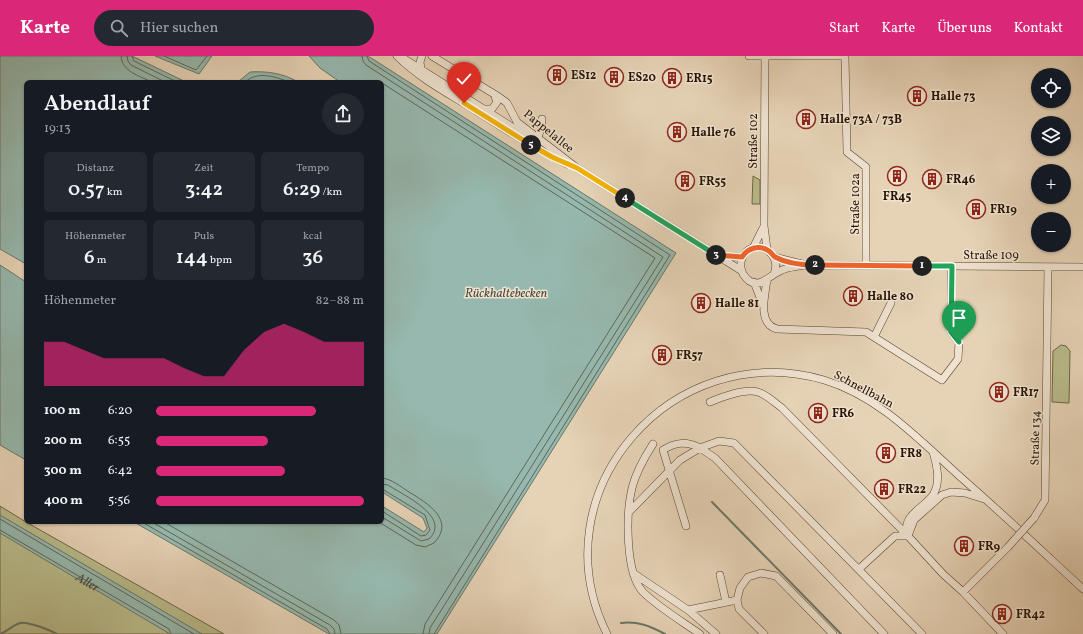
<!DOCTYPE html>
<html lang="de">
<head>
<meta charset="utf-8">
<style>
	:root { --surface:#171b24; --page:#242831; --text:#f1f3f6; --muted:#9ea1a6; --accent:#db2777 }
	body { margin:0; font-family:Vollkorn,serif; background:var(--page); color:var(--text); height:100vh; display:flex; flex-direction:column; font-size:15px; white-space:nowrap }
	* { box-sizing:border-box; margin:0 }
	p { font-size:13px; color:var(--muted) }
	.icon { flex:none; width:22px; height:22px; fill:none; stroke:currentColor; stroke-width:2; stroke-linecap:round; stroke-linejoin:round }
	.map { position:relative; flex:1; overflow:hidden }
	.sheet { position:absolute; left:24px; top:24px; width:360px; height:444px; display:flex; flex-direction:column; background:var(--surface); border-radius:6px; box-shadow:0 1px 3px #0004 }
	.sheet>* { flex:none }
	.tools { position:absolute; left:1031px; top:12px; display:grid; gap:8px }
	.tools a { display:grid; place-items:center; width:40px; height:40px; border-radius:50%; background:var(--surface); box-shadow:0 1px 3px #0004; font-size:20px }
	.pin { position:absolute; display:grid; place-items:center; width:34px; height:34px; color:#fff; margin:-41px -17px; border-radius:50% 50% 50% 0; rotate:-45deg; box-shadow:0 0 4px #0007 }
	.pin .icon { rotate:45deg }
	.km { position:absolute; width:20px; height:20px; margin:-10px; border-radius:50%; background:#222; color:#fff; font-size:11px; line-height:20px; text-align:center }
	.round { display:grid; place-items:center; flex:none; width:42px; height:42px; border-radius:21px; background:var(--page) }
	.headline { display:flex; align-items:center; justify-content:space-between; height:68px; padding:0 20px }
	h1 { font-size:22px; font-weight:600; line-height:30px }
	.figures { display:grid; grid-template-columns:repeat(3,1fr); gap:6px; height:68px; padding:4px 20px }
	.figures div { display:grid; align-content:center; border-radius:6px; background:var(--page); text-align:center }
	.figures b { font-size:20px; font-weight:600 }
	.figures small { font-size:11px; font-weight:400 }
	.figures p { font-size:11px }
	.chart { height:112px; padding:8px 20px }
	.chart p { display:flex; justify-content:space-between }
	.chart svg { width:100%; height:72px; margin-top:4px; fill:var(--accent); opacity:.7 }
	ul { padding:0 20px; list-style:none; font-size:13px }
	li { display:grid; grid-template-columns:64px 48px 1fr; align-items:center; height:30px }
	li i { height:10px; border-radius:5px; background:var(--accent) }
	header { display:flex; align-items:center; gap:24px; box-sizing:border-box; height:56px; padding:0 20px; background:var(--accent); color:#fff }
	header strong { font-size:19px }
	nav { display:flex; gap:22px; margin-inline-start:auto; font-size:14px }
	.search { width:280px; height:36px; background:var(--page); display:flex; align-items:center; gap:10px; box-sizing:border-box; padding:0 14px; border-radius:22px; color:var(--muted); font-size:15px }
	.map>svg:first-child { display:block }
	.green { fill:#b9bb8b; stroke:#706746 }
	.water { fill:#96b8ae; stroke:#6a7668 }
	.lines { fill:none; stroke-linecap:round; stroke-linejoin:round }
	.shore { stroke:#5f6657; stroke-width:1 }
	.stream { stroke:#6a7668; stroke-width:2 }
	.street-casing { stroke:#58432e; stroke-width:8 }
	.street { stroke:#efe2d0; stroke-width:7 }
	.street-bridge-casing { stroke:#58432e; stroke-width:8; stroke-linecap:butt }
	.street-bridge { stroke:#efe2d0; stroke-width:7 }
	.split-1-casing { stroke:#fff; stroke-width:8 }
	.split-2-casing { stroke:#fff; stroke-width:8 }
	.split-3-casing { stroke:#fff; stroke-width:8 }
	.split-4-casing { stroke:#fff; stroke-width:8 }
	.split-5-casing { stroke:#fff; stroke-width:8 }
	.split-6-casing { stroke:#fff; stroke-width:8 }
	.split-1 { stroke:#22a559; stroke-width:5 }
	.split-2 { stroke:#f0652b; stroke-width:5 }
	.split-3 { stroke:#f0652b; stroke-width:5 }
	.split-4 { stroke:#22a559; stroke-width:5 }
	.split-5 { stroke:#f5b400; stroke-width:5 }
	.split-6 { stroke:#f5b400; stroke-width:5 }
	.labels { text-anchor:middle; stroke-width:3; stroke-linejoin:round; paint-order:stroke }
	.poi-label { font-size:12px; font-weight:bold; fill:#281300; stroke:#efe2d0; text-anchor:start }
	.street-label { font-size:12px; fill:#281300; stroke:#efe2d0 }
	.water-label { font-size:13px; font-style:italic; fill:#4e4d3d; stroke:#efe2d0 }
</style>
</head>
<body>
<header>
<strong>Karte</strong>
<div class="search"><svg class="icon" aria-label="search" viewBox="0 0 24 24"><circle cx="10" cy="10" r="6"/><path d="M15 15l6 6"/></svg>Hier suchen</div>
<nav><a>Start</a><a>Karte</a><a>Über uns</a><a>Kontakt</a></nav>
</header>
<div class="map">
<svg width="1083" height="578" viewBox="0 0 1083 578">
	<rect width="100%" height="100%" fill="#e6d3b6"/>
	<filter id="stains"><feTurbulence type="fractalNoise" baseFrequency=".005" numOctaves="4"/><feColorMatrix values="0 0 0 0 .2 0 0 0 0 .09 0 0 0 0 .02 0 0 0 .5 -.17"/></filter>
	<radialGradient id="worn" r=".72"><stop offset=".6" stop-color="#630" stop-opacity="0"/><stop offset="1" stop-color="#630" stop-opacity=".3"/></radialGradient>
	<path class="green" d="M753,120L760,124V148H752Z
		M1061,289L1066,290L1070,295L1069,347L1052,346L1053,295Z
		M0,450L26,466L224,578H0Z"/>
	<path class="water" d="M0,0H132L186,26H26V208L0,193Z
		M155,0H212L199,18Z
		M309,0H368L676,197L437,578H329L134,466H382V450L424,476L427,472L423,462L382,436V26H340L320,12Z
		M250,16C266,15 283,17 298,26H238Z
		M0,209L26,226V404L0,389Z
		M0,459L202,578H170L0,477Z"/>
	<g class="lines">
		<g class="shore">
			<path d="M121,0C122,16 140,20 152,26"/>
			<path d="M127,0L128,5L131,9L165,26"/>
			<path d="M132,0L134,5L177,26"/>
			<path d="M164,0L196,14L207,0"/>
			<path d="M362,0L363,5L366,9L663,201L430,572L429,578"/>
			<path d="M367,0L369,5L670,199L434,578"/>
			<path d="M245,26C257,15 274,20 289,26"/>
			<path d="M382,27L655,202L425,568L423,578"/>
			<path d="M382,428L388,429C403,439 452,461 429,483L421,485L382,461"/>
			<path d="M382,433L425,459L430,474L426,479L421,480L382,455"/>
			<path d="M0,463L194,578"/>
			<path d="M142,466L327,573L330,578"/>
			<path d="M152,466L330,569L334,573L335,578"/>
			<path d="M164,466L334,564L339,569L341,578"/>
			<path d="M379,466L416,489L425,491L434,487C456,464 427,447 409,436C401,431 392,423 382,422"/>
			<path id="s1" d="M0,474L169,573L171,578"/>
		</g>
		<path class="stream" d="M712,446L841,578
			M621,567C638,565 650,570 665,578
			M0,578C8,575 13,569 20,567C27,565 50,574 57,578"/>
		<g class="street-casing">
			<path id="street" d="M397,0C420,23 451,39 478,56C507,74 536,94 567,108
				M432,0L499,41L507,47L517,66L577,112L742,215
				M749,0H844
				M765,0L764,170L767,193
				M845,0L847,96L866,111V209
				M403,2L531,83H536C541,77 542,71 542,63
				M421,13L420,6L422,0
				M455,33L460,35C467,30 467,26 464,19
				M485,53H492L497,46L494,38
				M753,192L764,170
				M721,200L742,201
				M774,201L802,208
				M774,218C783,197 755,180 743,200C740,206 740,212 743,218C756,238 768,220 780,215C787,211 796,211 804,209L1083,211
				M767,224C765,239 757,268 777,273L866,276L942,324L958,303L959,286L951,276V210
				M754,226L763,249
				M874,281L891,247
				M710,346C722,341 745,332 758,336C767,339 775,347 782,352L908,480L943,518L963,536L1008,491
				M653,388C644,402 636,416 632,432C626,457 625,517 643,536C658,551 683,566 700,578
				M629,456L680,404L700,392L715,402L884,578
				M1034,462L1045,444L1048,211
				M686,470L663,394C676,386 686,385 700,392L719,385L734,387L922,578
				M907,476C903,459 925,451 933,439C941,426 937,410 933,396
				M908,480L914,464L942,439L951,436L965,437L984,443
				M859,513L895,480H908
				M633,517L688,554L737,544
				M720,519L726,546
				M963,536L1003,578
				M688,554L716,578
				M607,578C536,435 673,280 824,324C881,341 922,387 965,425C1005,460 1044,497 1083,533
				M764,578L739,553L737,544L740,532L748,521L761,517L776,520L833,578"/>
		</g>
		<use href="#street" class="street"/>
		<g class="street-bridge-casing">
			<path id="street-bridge" d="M1008,491L1034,462"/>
		</g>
		<use href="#street-bridge" class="street-bridge"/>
	</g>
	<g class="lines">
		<g class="split-1-casing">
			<path id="split-1" d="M922,210H952L951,276L959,286"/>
		</g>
		<g class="split-2-casing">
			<path id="split-2" d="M815,209L922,210"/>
		</g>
		<g class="split-3-casing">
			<path id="split-3" d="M716,199L742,201C748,192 759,188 769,195C771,196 773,200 775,201C786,207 803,209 815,209"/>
		</g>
		<g class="split-4-casing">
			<path id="split-4" d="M625,142L716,199"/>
		</g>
		<g class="split-5-casing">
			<path id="split-5" d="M531,89L552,101L577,112L625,142"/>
		</g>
		<g class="split-6-casing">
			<path id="split-6" d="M464,47L531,89"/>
		</g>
		<use href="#split-1" class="split-1"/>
		<use href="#split-2" class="split-2"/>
		<use href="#split-3" class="split-3"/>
		<use href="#split-4" class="split-4"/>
		<use href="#split-5" class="split-5"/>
		<use href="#split-6" class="split-6"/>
	</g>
	<defs>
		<g id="building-ring" transform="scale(1)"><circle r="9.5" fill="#efe2d0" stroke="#8f2418" stroke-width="1.5"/><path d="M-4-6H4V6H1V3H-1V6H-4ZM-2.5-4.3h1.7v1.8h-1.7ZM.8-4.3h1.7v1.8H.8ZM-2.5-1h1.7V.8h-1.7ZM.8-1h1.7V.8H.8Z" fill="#8f2418"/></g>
	</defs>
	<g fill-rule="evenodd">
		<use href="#building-ring" x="557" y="19"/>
		<use href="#building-ring" x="614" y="21"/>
		<use href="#building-ring" x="672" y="22"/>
		<use href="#building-ring" x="917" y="40"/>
		<use href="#building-ring" x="806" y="63"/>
		<use href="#building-ring" x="677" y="76"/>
		<use href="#building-ring" x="897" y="120"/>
		<use href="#building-ring" x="932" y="123"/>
		<use href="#building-ring" x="685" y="125"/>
		<use href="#building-ring" x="976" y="153"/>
		<use href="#building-ring" x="853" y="240"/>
		<use href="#building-ring" x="701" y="247"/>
		<use href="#building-ring" x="662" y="299"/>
		<use href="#building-ring" x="999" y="336"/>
		<use href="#building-ring" x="818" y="357"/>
		<use href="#building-ring" x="886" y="397"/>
		<use href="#building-ring" x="884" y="433"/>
		<use href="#building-ring" x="964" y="490"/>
		<use href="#building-ring" x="1002" y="558"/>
	</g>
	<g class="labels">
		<g class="poi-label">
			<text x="571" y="23">ES12</text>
			<text x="628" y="25">ES20</text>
			<text x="686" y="26">ER15</text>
			<text x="931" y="44">Halle 73</text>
			<text x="820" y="67">Halle 73A / 73B</text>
			<text x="691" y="80">Halle 76</text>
			<text x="946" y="127">FR46</text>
			<text x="699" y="129">FR55</text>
			<text x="897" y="144" text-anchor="middle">FR45</text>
			<text x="990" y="157">FR19</text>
			<text x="867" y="244">Halle 80</text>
			<text x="715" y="251">Halle 81</text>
			<text x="676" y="303">FR57</text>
			<text x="1013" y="340">FR17</text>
			<text x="832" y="361">FR6</text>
			<text x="900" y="401">FR8</text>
			<text x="898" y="437">FR22</text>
			<text x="978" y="494">FR9</text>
			<text x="1016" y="562">FR42</text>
		</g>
		<g class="street-label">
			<text transform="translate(549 75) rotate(39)" y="4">Pappelallee</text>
			<text transform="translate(753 85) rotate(-90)" y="4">Straße 102</text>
			<text transform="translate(855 148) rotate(-90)" y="4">Straße 102a</text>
			<text x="991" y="203">Straße 109</text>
			<text transform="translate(864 333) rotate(28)" y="4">Schnellbahn</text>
			<text transform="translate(1035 382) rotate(-89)" y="4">Straße 134</text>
		</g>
		<g class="water-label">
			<text x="506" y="241">Rückhaltebecken</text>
			<text dy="5" stroke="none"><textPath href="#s1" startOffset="102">Aller</textPath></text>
		</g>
	</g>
	<rect width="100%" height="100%" filter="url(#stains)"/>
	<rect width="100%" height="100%" fill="url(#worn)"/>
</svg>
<div class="tools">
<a><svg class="icon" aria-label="locate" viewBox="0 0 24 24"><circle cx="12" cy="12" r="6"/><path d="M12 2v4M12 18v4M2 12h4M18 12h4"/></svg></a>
<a><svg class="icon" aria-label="layers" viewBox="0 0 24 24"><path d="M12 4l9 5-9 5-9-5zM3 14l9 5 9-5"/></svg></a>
<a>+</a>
<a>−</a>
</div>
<div class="pin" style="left:959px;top:286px;background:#1e9e55"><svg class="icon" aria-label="arrive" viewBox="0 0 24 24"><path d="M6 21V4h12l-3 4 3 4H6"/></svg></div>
<div class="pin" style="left:464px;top:47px;background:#d93025"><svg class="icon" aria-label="check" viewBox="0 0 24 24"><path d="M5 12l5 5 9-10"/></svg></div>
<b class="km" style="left:922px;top:210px">1</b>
<b class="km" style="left:815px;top:209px">2</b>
<b class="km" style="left:716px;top:199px">3</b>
<b class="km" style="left:625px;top:142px">4</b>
<b class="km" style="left:531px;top:89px">5</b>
<section class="sheet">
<div class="headline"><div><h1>Abendlauf</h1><p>19:13</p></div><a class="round"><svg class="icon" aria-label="share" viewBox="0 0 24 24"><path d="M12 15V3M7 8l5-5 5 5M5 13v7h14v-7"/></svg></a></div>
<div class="figures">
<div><p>Distanz</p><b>0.57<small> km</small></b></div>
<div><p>Zeit</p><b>3:42</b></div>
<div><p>Tempo</p><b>6:29<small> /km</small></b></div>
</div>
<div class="figures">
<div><p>Höhenmeter</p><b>6<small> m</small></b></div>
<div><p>Puls</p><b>144<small> bpm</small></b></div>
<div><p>kcal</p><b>36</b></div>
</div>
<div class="chart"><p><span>Höhenmeter</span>82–88 m</p>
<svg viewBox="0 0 160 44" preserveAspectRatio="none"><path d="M0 44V17L10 17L20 22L30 27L40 27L50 27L60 27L70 33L80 38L90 38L100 22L110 11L120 6L130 11L140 17L150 17L160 17V44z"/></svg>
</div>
<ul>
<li><b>100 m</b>6:20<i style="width:77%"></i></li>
<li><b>200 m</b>6:55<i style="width:54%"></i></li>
<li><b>300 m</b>6:42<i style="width:62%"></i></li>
<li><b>400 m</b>5:56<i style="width:100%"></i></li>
</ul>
</section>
</div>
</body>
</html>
